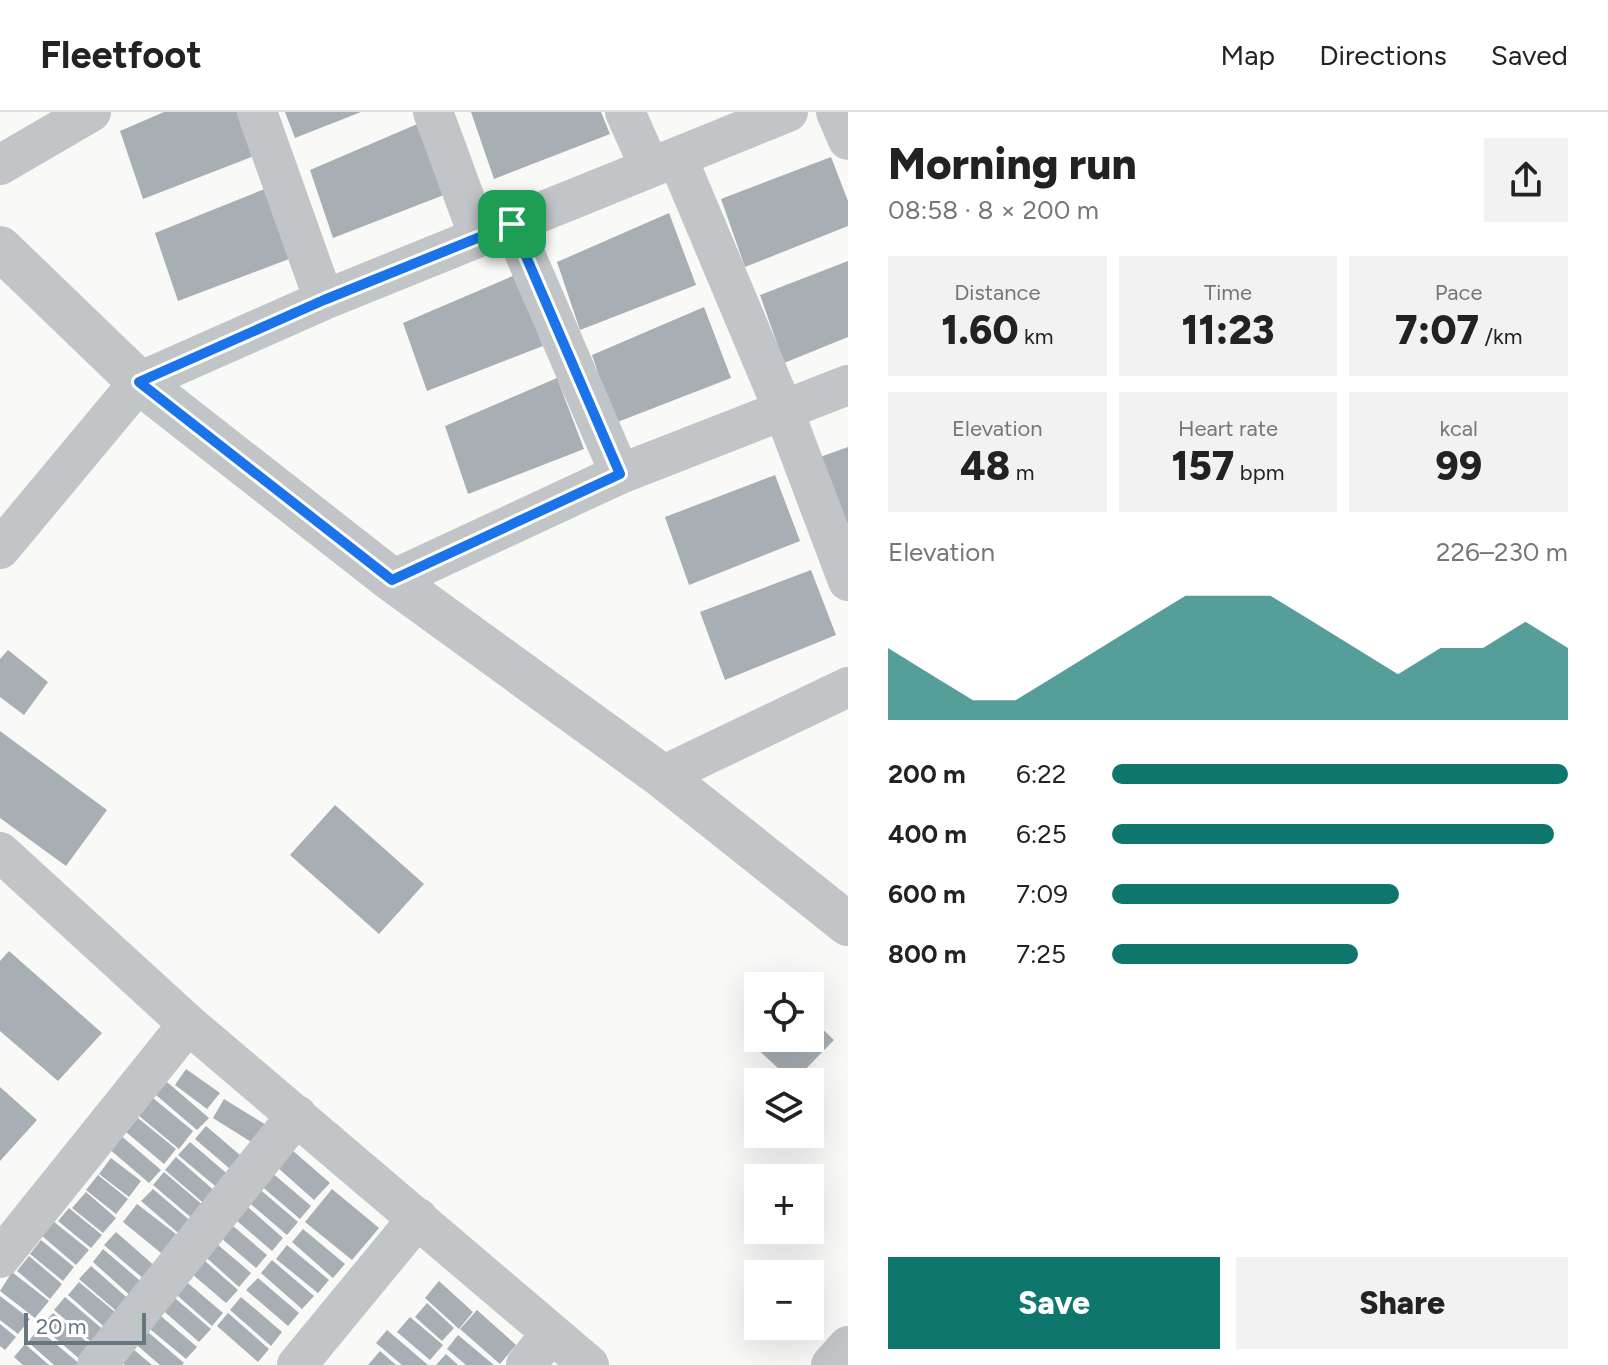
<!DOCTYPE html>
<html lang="en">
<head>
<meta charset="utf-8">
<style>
	:root { --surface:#fff; --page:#f2f2f2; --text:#222; --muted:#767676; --line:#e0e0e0; --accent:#0f766e }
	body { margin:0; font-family:Figtree,sans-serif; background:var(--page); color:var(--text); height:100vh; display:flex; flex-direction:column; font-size:30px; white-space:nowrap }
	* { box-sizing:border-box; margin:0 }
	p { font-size:26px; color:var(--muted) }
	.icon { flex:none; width:44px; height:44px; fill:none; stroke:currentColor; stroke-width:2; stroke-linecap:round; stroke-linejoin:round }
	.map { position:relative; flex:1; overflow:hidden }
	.drawer { display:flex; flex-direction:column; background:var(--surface); width:760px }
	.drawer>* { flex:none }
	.buttons { position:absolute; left:744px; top:860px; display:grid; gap:16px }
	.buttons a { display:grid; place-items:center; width:80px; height:80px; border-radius:0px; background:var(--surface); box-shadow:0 8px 32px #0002; font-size:40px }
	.scale { position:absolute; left:24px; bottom:20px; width:122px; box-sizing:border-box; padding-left:8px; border:4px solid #67777f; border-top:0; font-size:22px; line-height:28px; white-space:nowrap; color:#67777f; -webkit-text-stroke:6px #fff; paint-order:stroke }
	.pin { position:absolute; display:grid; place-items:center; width:68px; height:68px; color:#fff; margin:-34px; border-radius:16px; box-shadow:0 4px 12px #0006 }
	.round { display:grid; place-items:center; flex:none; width:84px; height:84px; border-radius:0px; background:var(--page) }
	.head { display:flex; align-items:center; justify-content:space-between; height:136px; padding:0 40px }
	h1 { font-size:44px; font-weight:800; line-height:60px }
	.figures { display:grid; grid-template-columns:repeat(3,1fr); gap:12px; height:136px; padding:8px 40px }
	.figures div { display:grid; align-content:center; border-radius:0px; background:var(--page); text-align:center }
	.figures b { font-size:40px; font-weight:800 }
	.figures small { font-size:22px; font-weight:400 }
	.figures p { font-size:22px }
	.chart { height:224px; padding:16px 40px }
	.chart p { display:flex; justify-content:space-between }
	.chart svg { width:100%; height:144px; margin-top:8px; fill:var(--accent); opacity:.7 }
	.primary-button { display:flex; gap:16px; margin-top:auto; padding:16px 40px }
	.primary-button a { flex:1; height:92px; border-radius:0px; background:var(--accent); color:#fff; font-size:32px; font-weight:800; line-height:92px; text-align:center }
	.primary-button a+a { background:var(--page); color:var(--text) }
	ul { padding:0 40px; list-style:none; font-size:26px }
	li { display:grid; grid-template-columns:128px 96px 1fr; align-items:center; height:60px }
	li i { height:20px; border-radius:10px; background:var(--accent) }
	header { display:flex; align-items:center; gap:48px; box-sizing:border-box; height:112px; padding:0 40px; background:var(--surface); border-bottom:2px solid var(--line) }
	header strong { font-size:38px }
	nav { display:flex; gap:44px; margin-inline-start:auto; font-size:28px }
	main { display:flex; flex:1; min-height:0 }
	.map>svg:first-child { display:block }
	.building { fill:#a7afb4 }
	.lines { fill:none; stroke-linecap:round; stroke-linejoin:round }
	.minor { stroke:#c1c5c8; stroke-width:40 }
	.tertiary { stroke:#c1c5c8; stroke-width:44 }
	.route-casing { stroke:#fff; stroke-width:16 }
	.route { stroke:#1a73e8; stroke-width:10 }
</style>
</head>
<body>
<header>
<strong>Fleetfoot</strong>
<nav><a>Map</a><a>Directions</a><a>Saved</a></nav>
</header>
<main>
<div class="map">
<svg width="848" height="1253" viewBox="0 0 848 1253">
	<rect width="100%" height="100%" fill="#f9f9f7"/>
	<path class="building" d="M164,0H243L259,42L143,87L120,19Z
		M285,0H361L295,26Z
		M471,0H601L610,22L494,67Z
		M422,10L449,81L333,126L310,58Z
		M831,45L848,89V114L745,155L721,87Z
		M267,76L297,144L178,189L155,121Z
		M669,101L696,173L580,218L557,150Z
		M848,149V225L784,251L760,183Z
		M515,163L543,234L427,279L403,211Z
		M704,195L731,266L615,311L592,243Z
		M557,266L584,337L468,382L445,314Z
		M848,335V411L844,413L820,345Z
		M775,363L800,429L689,473L665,405Z
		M811,458L836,523L725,568L700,500Z
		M8,538L48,570L24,603L0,585V547Z
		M0,619L107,698L66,754L0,706Z
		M335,693L424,772L379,822L290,743Z
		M9,839L102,921L58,969L0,919V849Z
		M810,905L834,928L793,970L751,931L758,924L810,926Z
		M186,957L220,981L207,997L175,973Z
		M167,970L209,1006L197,1018L156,983Z
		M0,975L37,1008L0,1049Z
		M153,986L193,1019L179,1037L138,1003Z
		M224,987L271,1016L259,1035L213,1006Z
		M138,1006L176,1037L164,1052L126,1020Z
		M206,1014L247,1049L236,1062L195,1027Z
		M119,1022L161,1058L149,1071L108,1036Z
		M190,1030L231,1065L220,1078L178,1043Z
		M292,1038L330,1071L314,1088L277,1055Z
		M176,1045L217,1081L207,1094L165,1058Z
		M111,1046L141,1069L129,1085L99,1062Z
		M270,1059L311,1094L300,1107L259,1072Z
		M164,1060L205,1095L194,1108L153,1073Z
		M98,1063L128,1087L116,1102L86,1078Z
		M257,1075L298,1110L287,1123L246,1088Z
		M153,1077L194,1112L183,1125L141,1089Z
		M332,1077L379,1116L352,1148L305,1110Z
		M86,1080L116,1106L103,1121L72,1096Z
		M242,1090L283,1126L272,1139L230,1103Z
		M137,1092L176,1122L161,1141L123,1110Z
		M69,1096L102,1123L91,1136L58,1109Z
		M226,1108L267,1143L256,1156L214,1120Z
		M53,1109L89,1138L76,1153L41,1123Z
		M303,1117L345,1152L333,1166L292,1130Z
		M116,1120L157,1156L145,1168L104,1133Z
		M210,1126L251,1161L239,1175L199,1139Z
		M41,1128L74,1155L63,1169L30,1142Z
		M287,1133L329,1168L318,1181L276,1147Z
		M103,1137L145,1173L133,1186L93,1150Z
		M197,1142L238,1178L226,1191L185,1156Z
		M29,1144L62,1172L50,1187L17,1159Z
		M272,1148L314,1184L302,1197L261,1161Z
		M91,1154L132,1190L121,1203L79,1167Z
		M12,1160L49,1189L35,1206L0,1179Z
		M182,1166L223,1201L212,1214L171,1178Z
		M258,1166L299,1201L288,1214L246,1178Z
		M439,1169L473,1200L459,1217L425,1186Z
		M79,1170L121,1205L109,1219L68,1183Z
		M169,1181L211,1217L199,1230L158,1194Z
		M0,1184L30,1207L18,1222L0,1208Z
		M65,1185L106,1220L95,1233L54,1198Z
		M241,1185L282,1220L271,1234L230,1198Z
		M427,1191L454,1216L442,1229L415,1205Z
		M477,1198L516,1233L500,1252L460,1217Z
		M155,1199L197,1235L186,1247L144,1212Z
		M53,1201L94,1236L82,1249L41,1214Z
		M228,1201L269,1237L258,1250L217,1214Z
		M410,1205L443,1233L430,1248L397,1220Z
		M0,1212L16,1225L5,1238L0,1234Z
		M142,1215L184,1251L182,1253H160L132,1229Z
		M38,1217L81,1253H54L28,1230Z
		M387,1218L428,1253H402L376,1231Z
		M458,1223L494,1253H466L447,1237Z
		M25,1232L49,1253H23L14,1245Z
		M127,1232L152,1253H125L115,1244Z
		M380,1239L396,1253H368Z
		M446,1242L458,1253H436Z"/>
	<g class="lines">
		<path class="minor" d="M257,0L324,188
			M433,0L479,125
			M625,0L650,56
			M836,0L848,28
			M677,45L783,297L848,469
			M0,53L91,0
			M512,112L620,362
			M0,437L139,270L324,188L788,0
			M392,468L620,362L848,273
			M662,664L848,575
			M0,740L188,912L589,1253
			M0,1146L188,912
			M97,1253L297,1003
			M297,1253L418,1106
			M526,1253L551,1221
			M831,1253L848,1234"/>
		<path class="tertiary" d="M0,136L139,270L392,468L662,664L848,812"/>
	</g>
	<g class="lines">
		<g class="route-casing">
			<path id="route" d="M512,112L620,362L392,468L139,270L324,188Z"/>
		</g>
		<use href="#route" class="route"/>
	</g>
</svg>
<div class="buttons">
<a><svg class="icon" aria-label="locate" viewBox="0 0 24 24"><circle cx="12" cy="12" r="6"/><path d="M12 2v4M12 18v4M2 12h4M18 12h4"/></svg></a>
<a><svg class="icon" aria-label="layers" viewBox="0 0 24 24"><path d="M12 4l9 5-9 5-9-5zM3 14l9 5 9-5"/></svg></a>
<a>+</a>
<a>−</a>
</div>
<div class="scale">20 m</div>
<div class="pin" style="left:512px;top:112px;background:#1e9e55"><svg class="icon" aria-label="arrive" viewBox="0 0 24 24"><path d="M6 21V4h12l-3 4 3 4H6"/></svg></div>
</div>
<section class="drawer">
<div class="head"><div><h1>Morning run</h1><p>08:58 · 8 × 200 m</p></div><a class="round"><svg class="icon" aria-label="share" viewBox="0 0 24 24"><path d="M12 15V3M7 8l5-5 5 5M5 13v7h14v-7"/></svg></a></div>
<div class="figures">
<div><p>Distance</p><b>1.60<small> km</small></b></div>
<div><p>Time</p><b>11:23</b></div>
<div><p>Pace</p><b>7:07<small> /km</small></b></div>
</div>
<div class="figures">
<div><p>Elevation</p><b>48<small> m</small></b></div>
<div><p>Heart rate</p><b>157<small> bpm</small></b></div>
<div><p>kcal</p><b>99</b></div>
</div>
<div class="chart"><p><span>Elevation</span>226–230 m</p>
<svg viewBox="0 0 160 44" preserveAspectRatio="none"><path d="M0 44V22L10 30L20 38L30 38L40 30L50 22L60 14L70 6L80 6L90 6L100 14L110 22L120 30L130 22L140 22L150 14L160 22V44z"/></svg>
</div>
<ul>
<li><b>200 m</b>6:22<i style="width:100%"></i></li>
<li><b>400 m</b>6:25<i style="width:97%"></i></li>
<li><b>600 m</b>7:09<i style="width:63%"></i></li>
<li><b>800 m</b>7:25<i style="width:54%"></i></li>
</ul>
<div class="primary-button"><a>Save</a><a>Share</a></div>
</section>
</main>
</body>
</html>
